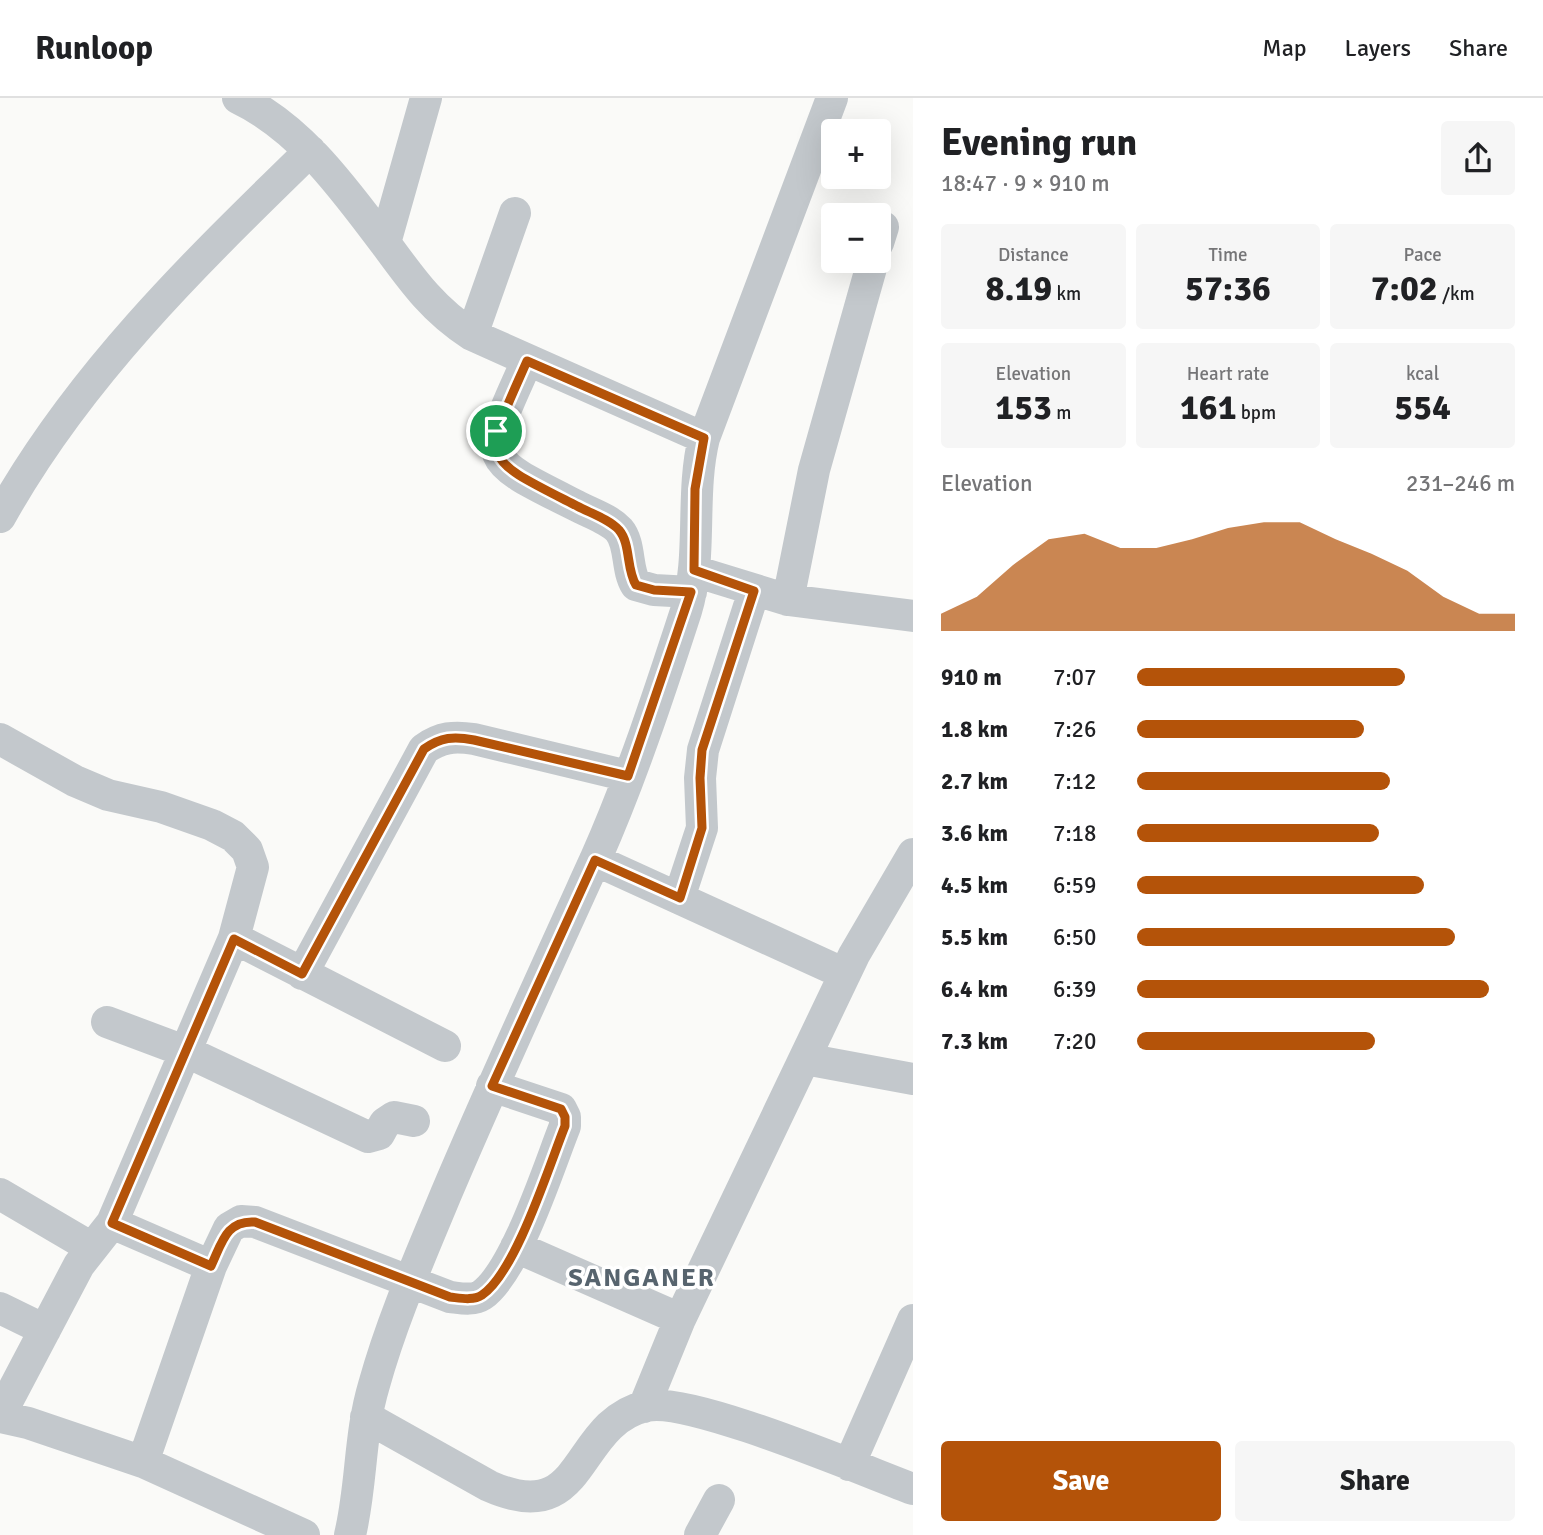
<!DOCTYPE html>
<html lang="en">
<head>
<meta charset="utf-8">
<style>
	:root { --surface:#fff; --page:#f6f6f6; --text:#202124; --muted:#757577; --line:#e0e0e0; --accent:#b45309 }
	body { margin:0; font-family:Signika,sans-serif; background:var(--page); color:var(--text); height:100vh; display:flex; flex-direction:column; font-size:26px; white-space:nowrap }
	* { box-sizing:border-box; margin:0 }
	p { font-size:23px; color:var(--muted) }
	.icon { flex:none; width:38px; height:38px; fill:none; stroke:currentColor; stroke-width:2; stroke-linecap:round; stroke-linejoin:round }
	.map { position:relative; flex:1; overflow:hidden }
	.side { display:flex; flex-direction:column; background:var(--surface); width:630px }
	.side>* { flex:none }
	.buttons { position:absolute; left:821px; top:21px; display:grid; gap:14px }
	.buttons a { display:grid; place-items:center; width:70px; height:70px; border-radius:7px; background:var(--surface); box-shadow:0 7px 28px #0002; font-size:35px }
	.pin { position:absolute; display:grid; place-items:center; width:60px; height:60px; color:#fff; margin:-30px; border:4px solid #fff; border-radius:50%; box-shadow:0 2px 7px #0007 }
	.round { display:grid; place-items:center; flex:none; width:74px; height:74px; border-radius:7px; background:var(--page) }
	.head { display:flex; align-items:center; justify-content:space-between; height:119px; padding:0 28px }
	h1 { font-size:38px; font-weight:700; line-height:52px }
	.metrics { display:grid; grid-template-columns:repeat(3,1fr); gap:10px; height:119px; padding:7px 28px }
	.metrics div { display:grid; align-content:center; border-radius:7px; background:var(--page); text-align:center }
	.metrics b { font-size:35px; font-weight:700 }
	.metrics small { font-size:19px; font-weight:400 }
	.metrics p { font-size:19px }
	.chart { height:196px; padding:14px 28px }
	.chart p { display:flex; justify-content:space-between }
	.chart svg { width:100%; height:126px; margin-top:7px; fill:var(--accent); opacity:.7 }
	.button { display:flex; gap:14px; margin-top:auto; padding:14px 28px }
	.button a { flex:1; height:80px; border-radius:7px; background:var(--accent); color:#fff; font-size:28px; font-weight:700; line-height:80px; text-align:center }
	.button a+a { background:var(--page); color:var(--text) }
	ul { padding:0 28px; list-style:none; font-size:23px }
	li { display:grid; grid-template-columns:112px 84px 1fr; align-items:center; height:52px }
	li i { height:18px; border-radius:9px; background:var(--accent) }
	header { display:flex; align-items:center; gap:42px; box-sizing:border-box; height:98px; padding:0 35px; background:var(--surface); border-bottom:2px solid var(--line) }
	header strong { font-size:33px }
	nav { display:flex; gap:38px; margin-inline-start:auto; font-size:24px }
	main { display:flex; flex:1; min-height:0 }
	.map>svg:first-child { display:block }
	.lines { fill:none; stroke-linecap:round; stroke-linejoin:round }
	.minor { stroke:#c3c8cc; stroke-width:32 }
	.route-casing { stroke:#fff; stroke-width:14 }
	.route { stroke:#b45309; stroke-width:9 }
	.labels { text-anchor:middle; stroke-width:7; stroke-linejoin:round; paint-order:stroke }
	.district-label { font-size:26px; font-weight:bold; letter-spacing:2px; fill:#57646e; stroke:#fff }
</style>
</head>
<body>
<header>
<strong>Runloop</strong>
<nav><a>Map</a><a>Layers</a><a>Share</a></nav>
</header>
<main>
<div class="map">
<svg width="913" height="1437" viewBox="0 0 913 1437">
	<rect width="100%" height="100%" fill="#fafaf8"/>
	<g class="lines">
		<path class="minor" d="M238,0C301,30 344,91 385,145
			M878,145L883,129
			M472,237L515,115
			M527,263C482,364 477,358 577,408C590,415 609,421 619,432C631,446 626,471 636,487L654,492L691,494
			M704,340L832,0
			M0,419C79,277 195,165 310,53
			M694,473L788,502L913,518
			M788,502L814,372L873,163
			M0,641L75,683L108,697L161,709L212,727L233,738L247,752L253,769L234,840L112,1125L79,1167L0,1317
			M595,762L845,876
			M679,800L702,730L700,680L703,652L754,493
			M234,840L445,948
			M302,876L424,651C441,639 454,638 474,641L628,678
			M107,924L187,954L368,1039L379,1036L385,1025L394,1019L414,1023
			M805,961L913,981
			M0,1096L92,1150
			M112,1125L211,1168
			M516,1149L680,1221
			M0,1210L45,1232
			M644,1309L680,1221L854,857L913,756
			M0,1319L28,1325L143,1364L304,1437
			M366,1319L489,1388C588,1432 571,1326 646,1308C689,1298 862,1372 913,1391
			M143,1364L211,1168L229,1130L241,1123L255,1124L450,1199C460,1200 473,1203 482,1197C516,1173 549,1068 565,1028V1019L561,1011L492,988
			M849,1367L913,1222
			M350,1437C362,1387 359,1337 374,1287C392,1222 420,1159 446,1096C494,983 545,872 596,760C631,681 659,596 686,513C703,458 690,397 704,340L472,237C433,212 412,182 385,145L426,0
			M700,1437L719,1402"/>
	</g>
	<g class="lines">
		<g class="route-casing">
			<path id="route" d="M527,263L704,340L695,391L694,472L754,493L702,652L700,680L702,730L680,800L595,762L492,988L561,1011L565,1019V1028C549,1068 516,1174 482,1197C473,1203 460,1200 450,1199L255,1124C226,1122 222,1145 211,1168L112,1125L234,841L302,876L424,651C441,639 454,638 474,642L628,678L691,494L654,492L636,487C626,471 631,446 619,432C609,421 590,415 577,408C477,357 482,365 527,263Z"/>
		</g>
		<use href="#route" class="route"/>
	</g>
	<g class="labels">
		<g class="district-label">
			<text x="642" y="1188">SANGANER</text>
		</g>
	</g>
</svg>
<div class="buttons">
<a>+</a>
<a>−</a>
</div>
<div class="pin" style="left:496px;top:333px;background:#1e9e55"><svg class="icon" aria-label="arrive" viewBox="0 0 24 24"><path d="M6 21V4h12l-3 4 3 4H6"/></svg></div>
</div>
<section class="side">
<div class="head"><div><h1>Evening run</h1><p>18:47 · 9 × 910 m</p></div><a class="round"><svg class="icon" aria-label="share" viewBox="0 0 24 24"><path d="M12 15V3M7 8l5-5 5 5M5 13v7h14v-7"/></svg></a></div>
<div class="metrics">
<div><p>Distance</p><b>8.19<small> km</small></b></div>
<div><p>Time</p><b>57:36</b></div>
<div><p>Pace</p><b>7:02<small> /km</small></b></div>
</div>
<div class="metrics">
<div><p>Elevation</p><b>153<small> m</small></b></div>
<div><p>Heart rate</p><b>161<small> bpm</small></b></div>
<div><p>kcal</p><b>554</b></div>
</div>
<div class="chart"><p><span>Elevation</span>231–246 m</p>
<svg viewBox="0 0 160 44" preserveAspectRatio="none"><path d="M0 44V38L10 32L20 21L30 12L40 10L50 15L60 15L70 12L80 8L90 6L100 6L110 12L120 17L130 23L140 32L150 38L160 38V44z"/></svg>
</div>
<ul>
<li><b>910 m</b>7:07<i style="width:71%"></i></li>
<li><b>1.8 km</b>7:26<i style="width:60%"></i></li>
<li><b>2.7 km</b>7:12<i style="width:67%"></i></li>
<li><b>3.6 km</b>7:18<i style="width:64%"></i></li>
<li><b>4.5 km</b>6:59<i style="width:76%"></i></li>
<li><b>5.5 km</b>6:50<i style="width:84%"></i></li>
<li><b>6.4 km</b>6:39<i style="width:93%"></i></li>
<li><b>7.3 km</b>7:20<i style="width:63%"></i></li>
</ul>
<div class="button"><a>Save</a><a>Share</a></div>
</section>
</main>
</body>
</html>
